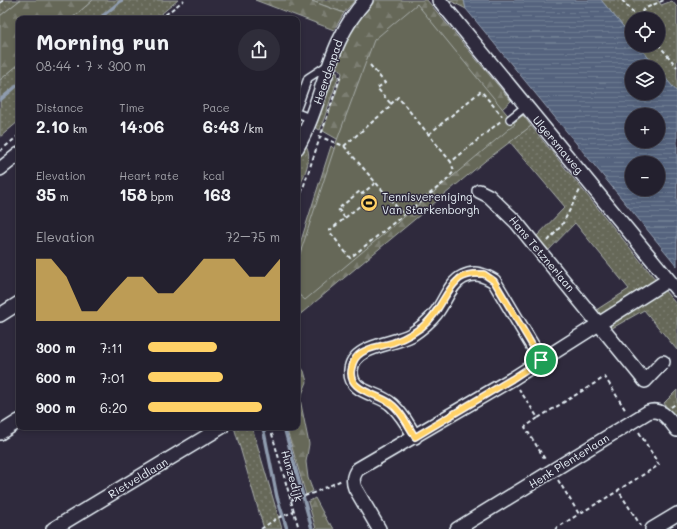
<!DOCTYPE html>
<html lang="en">
<head>
<meta charset="utf-8">
<style>
	:root { --surface:#23202e; --page:#2f2d3a; --text:#f1f3f6; --muted:#a3a3aa; --line:#403e4a; --accent:#ffd166 }
	body { margin:0; font-family:Mali,sans-serif; background:var(--page); color:var(--text); height:100vh; display:flex; flex-direction:column; font-size:15px; white-space:nowrap }
	* { box-sizing:border-box; margin:0 }
	p { font-size:13px; color:var(--muted) }
	.icon { flex:none; width:22px; height:22px; fill:none; stroke:currentColor; stroke-width:2; stroke-linecap:round; stroke-linejoin:round }
	.map { position:relative; flex:1; overflow:hidden }
	.side { position:absolute; left:16px; top:16px; width:284px; height:414px; display:flex; flex-direction:column; background:var(--surface); border-radius:8px; box-shadow:0 2px 6px #0003,0 0 0 1px var(--line) }
	.side>* { flex:none }
	.tools { position:absolute; left:625px; top:12px; display:grid; gap:8px }
	.tools a { display:grid; place-items:center; width:40px; height:40px; border-radius:50%; background:var(--surface); box-shadow:0 2px 6px #0003,0 0 0 1px var(--line); font-size:20px }
	.pin { position:absolute; display:grid; place-items:center; width:34px; height:34px; color:#fff; margin:-17px; border:2px solid #fff; border-radius:50%; box-shadow:0 1px 4px #0007 }
	.round { display:grid; place-items:center; flex:none; width:42px; height:42px; border-radius:21px; background:var(--page) }
	.head { display:flex; align-items:center; justify-content:space-between; height:68px; padding:0 20px }
	h1 { font-size:22px; font-weight:700; line-height:30px }
	.metrics { display:grid; grid-template-columns:repeat(3,1fr); gap:6px; height:68px; padding:4px 20px }
	.metrics div { display:grid; align-content:center }
	.metrics b { font-size:17px; font-weight:700 }
	.metrics small { font-size:11px; font-weight:400 }
	.metrics p { font-size:11px }
	.chart { height:112px; padding:8px 20px }
	.chart p { display:flex; justify-content:space-between }
	.chart svg { width:100%; height:72px; margin-top:4px; fill:var(--accent); opacity:.7 }
	ul { padding:0 20px; list-style:none; font-size:13px }
	li { display:grid; grid-template-columns:64px 48px 1fr; align-items:center; height:30px }
	li i { height:10px; border-radius:5px; background:var(--accent) }
	.map>svg:first-child { display:block }
	.grass { fill:url(#grass-dots); stroke:#a7aca8 }
	.forest { fill:url(#forest-firs); stroke:#a7aca8 }
	.park { fill:#666859; stroke:#a7aca8 }
	.water { fill:url(#water-rules); stroke:#8f9caf; fill-rule:evenodd }
	.lines { fill:none; stroke-linecap:round; stroke-linejoin:round }
	.stream { stroke:#8f9caf; stroke-width:3.5 }
	.lane-casing { stroke:#e8f1f8; stroke-width:10 }
	.street-casing { stroke:#e8f1f8; stroke-width:16 }
	.path { stroke:#e8f1f8; stroke-width:2; stroke-dasharray:4 3; stroke-linecap:butt }
	.lane { stroke:#2f2a3d; stroke-width:7 }
	.street { stroke:#2f2a3d; stroke-width:13 }
	.route-casing { stroke:#fff; stroke-width:8 }
	.route { stroke:#ffd166; stroke-width:5 }
	.labels { text-anchor:middle; stroke-width:3; stroke-linejoin:round; paint-order:stroke }
	.street-label { font-size:11px; fill:#e8f1f8; stroke:#2f2a3d }
	.poi-label { font-size:11px; fill:#e8f1f8; stroke:#2f2a3d; text-anchor:start }
</style>
</head>
<body>
<div class="map">
<svg width="677" height="529" viewBox="0 0 677 529">
	<defs>
		<pattern id="grass-dots" width="8" height="8" patternUnits="userSpaceOnUse"><rect width="8" height="8" fill="#666859"/><path d="M2 2h.1M6 6h.1" fill="none" stroke="#7c7e72" stroke-width="1.8" stroke-linecap="round"/></pattern>
		<pattern id="forest-firs" width="22" height="20" patternUnits="userSpaceOnUse"><rect width="22" height="20" fill="#666859"/><path d="M5 1l3.5 6h-7zM16 11l3.5 6h-7z" fill="#7c7e72"/></pattern>
		<pattern id="water-rules" width="6" height="5" patternUnits="userSpaceOnUse"><rect width="6" height="5" fill="#54647e"/><path d="M0 2.5h6" fill="none" stroke="#6d7b91"/></pattern>
	</defs>
	<rect width="100%" height="100%" fill="#2f2a3d"/>
	<filter id="ink" filterUnits="userSpaceOnUse"><feTurbulence type="fractalNoise" baseFrequency=".025" numOctaves="2"/><feDisplacementMap in="SourceGraphic" scale="8" xChannelSelector="R" yChannelSelector="G"/><feConvolveMatrix kernelMatrix="1 2 1 2 8 2 1 2 1" color-interpolation-filters="sRGB"/></filter>
	<g filter="url(#ink)">
		<path class="grass" d="M0,0H20L0,16Z
			M93,0H178L155,19H71Z
			M309,0H355L344,13Z
			M449,0H464L466,9Z
			M601,0H658L661,5L672,1L677,7V92L638,45H658V19H632V37Z
			M19,64V121L0,137V80Z
			M333,70L337,72L338,78L320,130L314,127Z
			M531,126L656,280L597,318L593,312L629,289L575,223L547,252L535,238L565,207L510,142Z
			M305,144C315,157 302,179 297,192V156Z
			M664,290L677,305V350L644,310L607,331L604,327Z
			M677,390V412L672,416L664,403Z
			M234,427H252L282,529H264Z"/>
		<path class="forest" d="M20,0H93L71,19H19V64L0,80V16Z
			M255,0H309L344,13L334,30Z
			M373,0H427L511,101L502,109L344,143L323,131L341,78L342,73L339,69L333,66C342,42 355,18 373,0Z
			M523,115L531,126L485,161L297,317V253L331,146L339,153L351,260Z
			M297,362L304,371L307,382L300,399L309,444L306,462L308,478L313,491L306,495L286,427H297Z
			M315,498L329,524H331L334,529H316L308,502Z"/>
		<path class="park" d="M417,4L515,124L305,300L297,293V263L336,143L374,40Z"/>
		<path class="water" d="M464,0H601L632,37V45H638L656,67H632V93H658V69L677,92V266L466,9ZM632,115H658V141H632ZM632,163H658V189H632Z"/>
		<g class="lines">
			<path class="stream" d="M99,19L122,0
				M0,100L19,84
				M263,427L277,497L287,529
				M284,427L312,529"/>
			<g class="lane-casing">
				<path id="lane" d="M297,108L308,78L328,65
					M297,113L312,119
					M510,119L525,107"/>
			</g>
			<g class="street-casing">
				<path id="street" d="M439,0L677,290
					M297,148C325,99 326,43 366,0
					M0,169L19,154
					M479,191L489,196L516,222L645,381L663,362
					M0,315L19,303
					M0,433L19,421
					M415,437C408,425 402,414 392,405C379,392 349,394 351,370C353,345 393,345 411,335C420,329 429,322 436,313C445,302 450,283 463,277C475,271 484,275 494,281L541,360
					M53,529L222,427
					M379,529L355,488C352,480 353,475 358,469L512,379L668,280
					M457,529L648,412C662,407 669,420 677,430
					M652,529L677,514"/>
			</g>
			<path class="path" d="M622,0L638,19
				M0,3L4,0
				M636,16L646,8L664,0
				M160,19L184,0
				M658,44L677,67
				M370,65L385,83L377,88L391,104
				M429,134L481,91L502,116
				M318,136L344,146L403,214
				M344,146L390,107L391,104L398,97L451,162L502,120
				M0,151L19,135
				M375,183L362,194L367,200L329,231L350,258L447,180L454,171L451,162
				M297,206L340,78L339,73
				M345,218L338,209L360,191L362,194
				M548,241L562,225L580,190
				M519,389L538,418L605,377L626,411
				M671,407L677,403
				M538,418L525,427L546,461
				M270,427L299,529
				M639,432L659,465L618,490L641,526
				M558,480L579,514L618,491
				M291,500L311,494L342,480
				M261,529L277,518L294,512
				M555,529L579,514"/>
			<use href="#lane" class="lane"/>
			<use href="#street" class="street"/>
		</g>
	</g>
	<g class="lines" filter="url(#ink)">
		<g class="route-casing">
			<path id="route" d="M473,274H484L494,281L541,360L512,379L415,437C408,425 401,411 390,403C377,393 345,391 352,367C353,362 356,356 361,353C368,348 376,347 384,345C398,342 411,335 422,327C439,314 444,293 457,281C461,276 467,275 473,274Z"/>
		</g>
		<use href="#route" class="route"/>
	</g>
	<defs>
		<g id="stadium-disc" transform="scale(0.9)"><circle r="9.5" fill="#ffd166" stroke="#2f2a3d"/><path d="M0-5a6.5 5 0 1 0 0 10a6.5 5 0 1 0 0-10ZM-3.5-1.8h7v3.6h-7Z" fill="#111"/></g>
	</defs>
	<g fill-rule="evenodd">
		<use href="#stadium-disc" x="369" y="203"/>
	</g>
	<g class="labels">
		<g class="street-label">
			<text transform="translate(328 72) rotate(-71)" y="4">Heerdenpad</text>
			<text transform="translate(558 145) rotate(50)" y="4">Ulgersmaweg</text>
			<text transform="translate(542 254) rotate(50)" y="4">Hans Tetznerlaan</text>
			<text transform="translate(569 461) rotate(-32)" y="4">Henk Plenterlaan</text>
			<text transform="translate(292 476) rotate(74)" y="4">Hunzedijk</text>
			<text transform="translate(138 478) rotate(-31)" y="4">Rietveldlaan</text>
		</g>
		<g class="poi-label">
			<text x="382" y="201">Tennisvereniging<tspan x="382" dy="13">Van Starkenborgh</tspan></text>
		</g>
	</g>
</svg>
<div class="tools">
<a><svg class="icon" aria-label="locate" viewBox="0 0 24 24"><circle cx="12" cy="12" r="6"/><path d="M12 2v4M12 18v4M2 12h4M18 12h4"/></svg></a>
<a><svg class="icon" aria-label="layers" viewBox="0 0 24 24"><path d="M12 4l9 5-9 5-9-5zM3 14l9 5 9-5"/></svg></a>
<a>+</a>
<a>−</a>
</div>
<div class="pin" style="left:541px;top:360px;background:#1e9e55"><svg class="icon" aria-label="arrive" viewBox="0 0 24 24"><path d="M6 21V4h12l-3 4 3 4H6"/></svg></div>
<section class="side">
<div class="head"><div><h1>Morning run</h1><p>08:44 · 7 × 300 m</p></div><a class="round"><svg class="icon" aria-label="share" viewBox="0 0 24 24"><path d="M12 15V3M7 8l5-5 5 5M5 13v7h14v-7"/></svg></a></div>
<div class="metrics">
<div><p>Distance</p><b>2.10<small> km</small></b></div>
<div><p>Time</p><b>14:06</b></div>
<div><p>Pace</p><b>6:43<small> /km</small></b></div>
</div>
<div class="metrics">
<div><p>Elevation</p><b>35<small> m</small></b></div>
<div><p>Heart rate</p><b>158<small> bpm</small></b></div>
<div><p>kcal</p><b>163</b></div>
</div>
<div class="chart"><p><span>Elevation</span>72–75 m</p>
<svg viewBox="0 0 160 44" preserveAspectRatio="none"><path d="M0 44V6L10 6L20 17L30 38L40 38L50 27L60 17L70 17L80 27L90 27L100 17L110 6L120 6L130 6L140 17L150 17L160 6V44z"/></svg>
</div>
<ul>
<li><b>300 m</b>7:11<i style="width:52%"></i></li>
<li><b>600 m</b>7:01<i style="width:57%"></i></li>
<li><b>900 m</b>6:20<i style="width:86%"></i></li>
</ul>
</section>
</div>
</body>
</html>
